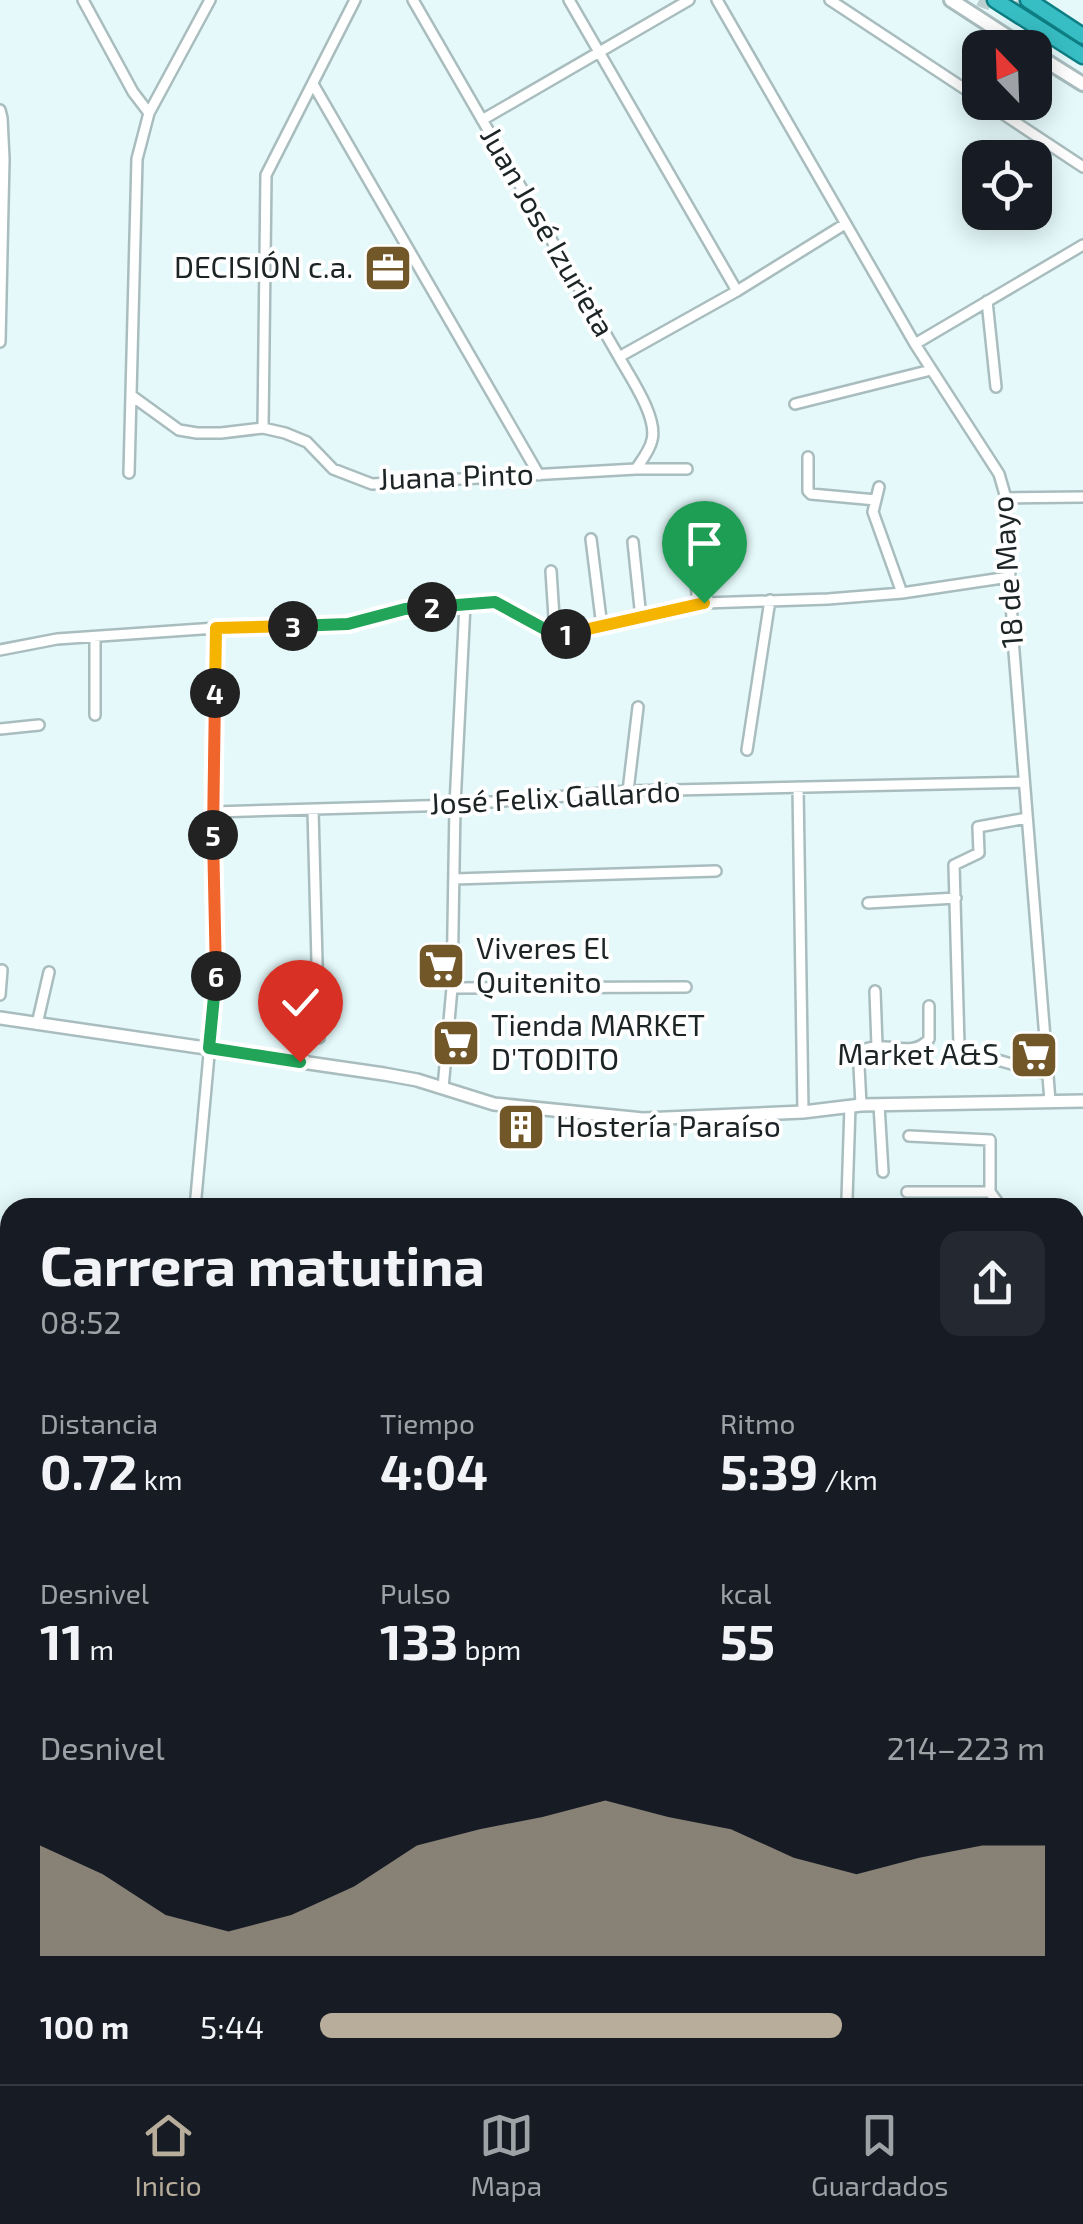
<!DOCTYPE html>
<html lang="es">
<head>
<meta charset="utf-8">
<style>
	:root { --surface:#171b24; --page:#242831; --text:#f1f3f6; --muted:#9ea1a6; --line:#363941; --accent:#b8ad9a }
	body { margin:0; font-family:"Exo 2",sans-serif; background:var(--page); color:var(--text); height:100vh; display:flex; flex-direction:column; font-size:38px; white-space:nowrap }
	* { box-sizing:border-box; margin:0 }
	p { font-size:32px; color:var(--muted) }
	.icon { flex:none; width:55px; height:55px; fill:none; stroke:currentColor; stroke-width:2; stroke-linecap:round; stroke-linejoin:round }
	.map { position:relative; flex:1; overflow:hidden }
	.panel { position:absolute; left:0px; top:1198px; width:1085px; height:888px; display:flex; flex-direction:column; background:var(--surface); border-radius:30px 30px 0 0; box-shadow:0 5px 25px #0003 }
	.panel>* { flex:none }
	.needle { width:65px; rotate:337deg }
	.tools { position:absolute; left:962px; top:30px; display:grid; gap:20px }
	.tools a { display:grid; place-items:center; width:90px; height:90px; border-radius:20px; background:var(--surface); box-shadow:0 5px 25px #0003; font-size:50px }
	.pin { position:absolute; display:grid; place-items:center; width:85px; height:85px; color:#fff; margin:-102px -42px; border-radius:50% 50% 50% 0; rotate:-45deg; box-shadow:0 0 10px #0007 }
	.pin .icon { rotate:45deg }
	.km { position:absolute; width:50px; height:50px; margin:-25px; border-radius:50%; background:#222; color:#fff; font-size:28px; line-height:50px; text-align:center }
	.round { display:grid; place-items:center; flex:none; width:105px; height:105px; border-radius:20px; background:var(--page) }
	.summary { display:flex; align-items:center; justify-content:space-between; height:170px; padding:0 40px }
	h1 { font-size:55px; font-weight:700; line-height:75px }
	.figures { display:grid; grid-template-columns:repeat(3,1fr); gap:15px; height:170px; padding:10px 40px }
	.figures div { display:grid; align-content:center }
	.figures b { font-size:50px; font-weight:700 }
	.figures small { font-size:28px; font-weight:400 }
	.figures p { font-size:28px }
	.chart { height:280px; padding:20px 40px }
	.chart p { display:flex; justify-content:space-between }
	.chart svg { width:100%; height:180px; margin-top:10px; fill:var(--accent); opacity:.7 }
	ul { padding:0 40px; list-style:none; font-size:32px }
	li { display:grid; grid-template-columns:160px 120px 1fr; align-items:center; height:75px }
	li i { height:25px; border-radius:12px; background:var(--accent) }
	.tabs { display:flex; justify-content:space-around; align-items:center; height:140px; border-top:2px solid var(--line); background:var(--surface); font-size:28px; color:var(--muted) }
	.tabs a { display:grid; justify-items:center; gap:5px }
	.tabs .current { color:var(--accent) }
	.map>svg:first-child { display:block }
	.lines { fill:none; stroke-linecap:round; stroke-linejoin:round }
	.stream { stroke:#679c9f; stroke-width:2.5 }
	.secondary-tunnel { stroke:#bdcecf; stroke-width:12; stroke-dasharray:12 6; stroke-linecap:butt }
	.minor-casing { stroke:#a9bdbe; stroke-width:14 }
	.tertiary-casing { stroke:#a9bdbe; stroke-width:16 }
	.secondary-casing { stroke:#a9bdbe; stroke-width:18 }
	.trunk-casing { stroke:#0d7e83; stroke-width:19 }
	.minor { stroke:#fff; stroke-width:9 }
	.tertiary { stroke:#fff; stroke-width:11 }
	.secondary { stroke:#fff; stroke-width:12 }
	.trunk { stroke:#37bec4; stroke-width:14 }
	.split-1-casing { stroke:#fff; stroke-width:20 }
	.split-2-casing { stroke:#fff; stroke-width:20 }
	.split-3-casing { stroke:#fff; stroke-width:20 }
	.split-4-casing { stroke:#fff; stroke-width:20 }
	.split-5-casing { stroke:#fff; stroke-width:20 }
	.split-6-casing { stroke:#fff; stroke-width:20 }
	.split-7-casing { stroke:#fff; stroke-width:20 }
	.split-1 { stroke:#f5b400; stroke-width:12 }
	.split-2 { stroke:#22a559; stroke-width:12 }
	.split-3 { stroke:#22a559; stroke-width:12 }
	.split-4 { stroke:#f5b400; stroke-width:12 }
	.split-5 { stroke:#f0652b; stroke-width:12 }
	.split-6 { stroke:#f0652b; stroke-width:12 }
	.split-7 { stroke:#22a559; stroke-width:12 }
	.labels { text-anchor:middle; stroke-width:8; stroke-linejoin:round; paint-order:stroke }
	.street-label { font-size:30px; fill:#1d2425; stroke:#fff }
	.poi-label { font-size:30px; fill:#1d2425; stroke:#fff; text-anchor:start }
</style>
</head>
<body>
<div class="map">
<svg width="1083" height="2084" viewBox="0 0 1083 2084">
	<rect width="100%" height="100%" fill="#e5f9fa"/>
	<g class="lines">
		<path class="stream" d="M1075,1444L1083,1439
			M761,2075L763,2084"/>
		<path class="secondary-tunnel" d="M979,0C1000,10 1021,9 1042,0"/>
		<g class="minor-casing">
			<path id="minor" d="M83,0L133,92L149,113
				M413,0L619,357C630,377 658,417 652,440C650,450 642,460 636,469
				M569,0L737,291
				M717,0L915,344L999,474L1006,498L1013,639L1050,1101
				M830,0L980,99
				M313,84L539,475
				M985,102L1083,167
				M0,110L2,118L4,159L0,342
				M482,120L689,0
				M987,301L996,387
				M915,344L1083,245
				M619,357L737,291L845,224
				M132,396L179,430L197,433H221L263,428L285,433L307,442L333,469L372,484L636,469H687
				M795,404L931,370
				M263,428L266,175L355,0
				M808,457V491L811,494L876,500
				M129,473L137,159L149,113L210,0
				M879,487L873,512L902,593
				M1006,498L1083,497
				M692,532L698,605
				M591,539L602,627
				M633,542L641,618
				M551,571L555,633
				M95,637V715
				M0,650L57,639L216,628L347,624L405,609L495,602L551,633L570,634L704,603L828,599L902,593L1009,577
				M0,729L39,725
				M747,750L770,600
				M798,787L803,1112
				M628,791L638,707
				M313,810L319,1038
				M213,812L455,805L628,791L1024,782
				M1027,818L978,827L979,853L954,865L959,1045L962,1050L1047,1074
				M454,879L716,871
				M868,903L956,898
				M452,988L686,987
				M875,991L877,1046
				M0,995L2,970
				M37,1024L49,972
				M443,1088L452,988L455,805L465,604
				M861,1105L859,1066L861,1052C881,1037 911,1061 929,1039V1006
				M879,1105L883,1172
				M909,1136L990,1140V1192L1002,1208
				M907,1192H990
				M847,1199L850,1106
				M195,1208L216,978L213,812L216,628
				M1075,1246L1083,1245
				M1075,1355L1083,1352
				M0,1414L5,1421L10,1486
				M0,1721L10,1707
				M0,1736L10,1734
				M1075,1819H1083
				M0,1838L10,1852
				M0,1941L9,1975L0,2001
				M1075,1954H1083
				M1,2042L10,2043
				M185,2075L186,2084
				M591,2079L592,2075
				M864,2083V2084
				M283,2084L284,2075
				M551,2084L554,2075
				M648,2084L651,2075"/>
		</g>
		<g class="tertiary-casing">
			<path id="tertiary" d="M0,1018L384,1074L417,1080L494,1104L643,1119L803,1112L861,1105L1083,1101"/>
		</g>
		<g class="secondary-casing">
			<path id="secondary" d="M951,0L1025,48
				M1035,54L1083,84"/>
		</g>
		<g class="trunk-casing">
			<path id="trunk" d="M995,0L1083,56
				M1028,0L1083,36"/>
		</g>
		<use href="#minor" class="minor"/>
		<use href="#tertiary" class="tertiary"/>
		<use href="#secondary" class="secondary"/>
		<use href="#trunk" class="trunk"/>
	</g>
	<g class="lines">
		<g class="split-1-casing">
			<path id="split-1" d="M566,634L704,603"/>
		</g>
		<g class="split-2-casing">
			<path id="split-2" d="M432,607L495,602L550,632L566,634"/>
		</g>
		<g class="split-3-casing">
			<path id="split-3" d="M293,626L348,624L405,609L432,607"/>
		</g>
		<g class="split-4-casing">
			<path id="split-4" d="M215,693L216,628L293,626"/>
		</g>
		<g class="split-5-casing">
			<path id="split-5" d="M213,835L215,693"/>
		</g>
		<g class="split-6-casing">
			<path id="split-6" d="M213,835L216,976"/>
		</g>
		<g class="split-7-casing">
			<path id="split-7" d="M216,976L209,1048L300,1062"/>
		</g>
		<use href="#split-1" class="split-1"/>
		<use href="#split-2" class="split-2"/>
		<use href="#split-3" class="split-3"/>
		<use href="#split-4" class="split-4"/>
		<use href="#split-5" class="split-5"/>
		<use href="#split-6" class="split-6"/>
		<use href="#split-7" class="split-7"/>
	</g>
	<defs>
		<g id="office-square" transform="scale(2.5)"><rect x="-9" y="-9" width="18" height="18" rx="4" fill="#725729" stroke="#fff"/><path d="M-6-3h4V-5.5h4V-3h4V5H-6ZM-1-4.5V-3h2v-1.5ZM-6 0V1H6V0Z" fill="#fff"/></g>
		<g id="supermarket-square" transform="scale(2.5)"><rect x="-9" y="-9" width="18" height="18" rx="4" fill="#725729" stroke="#fff"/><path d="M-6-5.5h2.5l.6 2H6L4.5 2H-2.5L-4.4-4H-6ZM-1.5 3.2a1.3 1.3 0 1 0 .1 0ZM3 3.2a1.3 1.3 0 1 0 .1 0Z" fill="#fff"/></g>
		<g id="building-square" transform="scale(2.5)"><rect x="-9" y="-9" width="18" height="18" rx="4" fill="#725729" stroke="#fff"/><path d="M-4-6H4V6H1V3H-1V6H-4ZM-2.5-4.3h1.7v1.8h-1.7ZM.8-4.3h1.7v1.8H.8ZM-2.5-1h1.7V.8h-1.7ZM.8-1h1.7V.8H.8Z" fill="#fff"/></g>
	</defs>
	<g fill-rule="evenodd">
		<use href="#office-square" x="388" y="268"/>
		<use href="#supermarket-square" x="441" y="966"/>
		<use href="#supermarket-square" x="456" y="1043"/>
		<use href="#supermarket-square" x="1034" y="1055"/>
		<use href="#building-square" x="521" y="1127"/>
	</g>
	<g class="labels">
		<g class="street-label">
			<text transform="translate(547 232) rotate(60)" y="10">Juan José Izurieta</text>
			<text transform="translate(456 477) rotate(-2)" y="10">Juana Pinto</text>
			<text transform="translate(1008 572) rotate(-94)" y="10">18 de Mayo</text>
			<text transform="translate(555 798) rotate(-3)" y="10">José Felix Gallardo</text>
		</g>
		<g class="poi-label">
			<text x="353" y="278" text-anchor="end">DECISIÓN c.a.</text>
			<text x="476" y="959">Viveres El<tspan x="476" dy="34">Quitenito</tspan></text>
			<text x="491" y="1036">Tienda MARKET<tspan x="491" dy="34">D'TODITO</tspan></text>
			<text x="999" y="1065" text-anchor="end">Market A&amp;S</text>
			<text x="556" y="1137">Hostería Paraíso</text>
		</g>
	</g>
</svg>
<div class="tools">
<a><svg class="needle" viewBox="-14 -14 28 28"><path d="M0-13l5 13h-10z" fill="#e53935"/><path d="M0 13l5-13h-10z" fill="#9ea1a6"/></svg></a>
<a><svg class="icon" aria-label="locate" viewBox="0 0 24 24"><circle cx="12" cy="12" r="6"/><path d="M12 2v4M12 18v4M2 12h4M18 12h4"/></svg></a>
</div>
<div class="pin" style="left:704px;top:603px;background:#1e9e55"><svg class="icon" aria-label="arrive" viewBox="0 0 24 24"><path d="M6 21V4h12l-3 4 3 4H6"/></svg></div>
<div class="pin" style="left:300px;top:1062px;background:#d93025"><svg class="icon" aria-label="check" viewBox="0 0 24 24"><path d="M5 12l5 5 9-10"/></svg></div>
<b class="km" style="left:566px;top:634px">1</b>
<b class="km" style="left:432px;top:607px">2</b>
<b class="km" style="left:293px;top:626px">3</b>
<b class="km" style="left:215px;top:693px">4</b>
<b class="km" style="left:213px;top:835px">5</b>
<b class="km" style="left:216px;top:976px">6</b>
<section class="panel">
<div class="summary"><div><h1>Carrera matutina</h1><p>08:52</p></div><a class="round"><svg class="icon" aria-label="share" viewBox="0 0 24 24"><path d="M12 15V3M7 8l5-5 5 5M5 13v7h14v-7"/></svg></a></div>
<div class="figures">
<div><p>Distancia</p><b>0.72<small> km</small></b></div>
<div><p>Tiempo</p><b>4:04</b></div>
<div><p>Ritmo</p><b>5:39<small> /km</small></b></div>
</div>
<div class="figures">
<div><p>Desnivel</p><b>11<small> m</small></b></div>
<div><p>Pulso</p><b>133<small> bpm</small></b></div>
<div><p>kcal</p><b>55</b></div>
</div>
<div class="chart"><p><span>Desnivel</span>214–223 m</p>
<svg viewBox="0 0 160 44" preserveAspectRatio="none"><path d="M0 44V17L10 24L20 34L30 38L40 34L50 27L60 17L70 13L80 10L90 6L100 10L110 13L120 20L130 24L140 20L150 17L160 17V44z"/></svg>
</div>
<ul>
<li><b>100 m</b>5:44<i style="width:72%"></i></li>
</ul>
</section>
</div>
<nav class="tabs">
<a class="current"><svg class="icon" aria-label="home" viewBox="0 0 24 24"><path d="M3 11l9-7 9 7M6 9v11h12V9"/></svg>Inicio</a>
<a><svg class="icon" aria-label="map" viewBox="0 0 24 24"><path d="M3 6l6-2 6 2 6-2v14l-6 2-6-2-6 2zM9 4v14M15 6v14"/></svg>Mapa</a>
<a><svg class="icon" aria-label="saved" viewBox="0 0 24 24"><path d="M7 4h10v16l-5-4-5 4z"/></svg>Guardados</a>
</nav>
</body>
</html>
